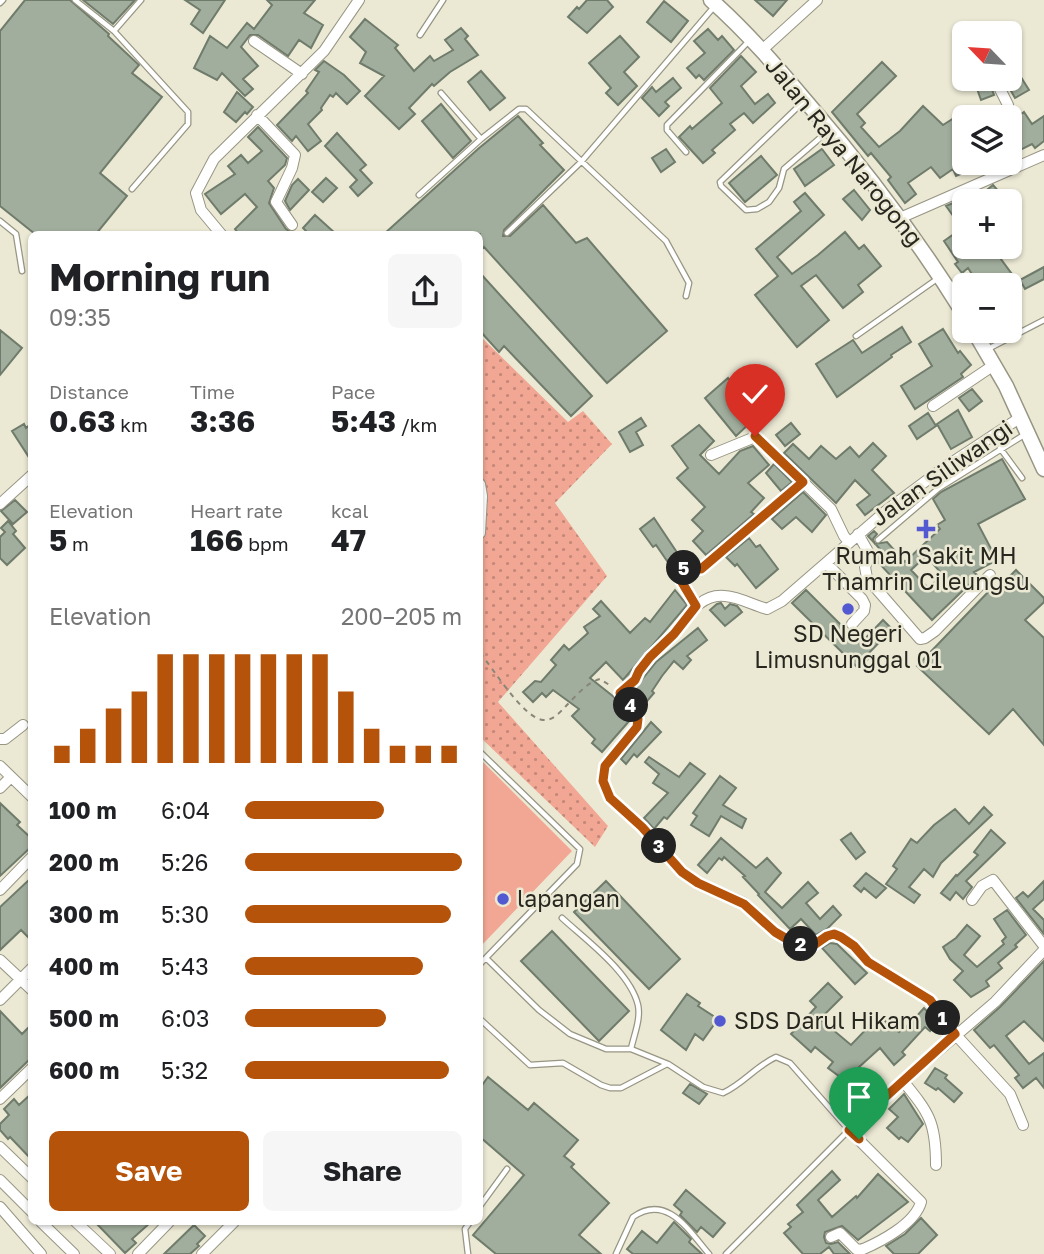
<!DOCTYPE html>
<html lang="en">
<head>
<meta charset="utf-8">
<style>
	:root { --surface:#fff; --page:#f6f6f6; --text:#202124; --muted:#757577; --accent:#b45309 }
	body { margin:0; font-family:"Golos Text",sans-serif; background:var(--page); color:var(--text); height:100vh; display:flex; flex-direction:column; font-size:26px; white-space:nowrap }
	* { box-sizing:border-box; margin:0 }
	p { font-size:23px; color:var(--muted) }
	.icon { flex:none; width:38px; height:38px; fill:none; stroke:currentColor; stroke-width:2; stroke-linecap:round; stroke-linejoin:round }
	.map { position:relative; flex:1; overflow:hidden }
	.details { position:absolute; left:28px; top:231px; width:455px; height:994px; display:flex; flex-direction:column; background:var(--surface); border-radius:10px; box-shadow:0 2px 5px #0004 }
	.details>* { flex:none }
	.needle { width:46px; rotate:295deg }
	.tools { position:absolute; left:952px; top:21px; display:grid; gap:14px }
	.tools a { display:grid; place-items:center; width:70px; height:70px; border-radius:10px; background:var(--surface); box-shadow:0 2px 5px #0004; font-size:35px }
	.pin { position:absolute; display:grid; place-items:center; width:60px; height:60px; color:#fff; margin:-72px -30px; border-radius:50% 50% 50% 0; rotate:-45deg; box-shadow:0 0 7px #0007 }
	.pin .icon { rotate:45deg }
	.km { position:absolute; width:35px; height:35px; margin:-18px; border-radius:50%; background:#222; color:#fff; font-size:19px; line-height:35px; text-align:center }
	.round { display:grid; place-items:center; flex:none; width:74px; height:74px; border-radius:10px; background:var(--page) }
	.summary { display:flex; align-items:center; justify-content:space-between; height:119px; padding:0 21px }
	h1 { font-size:38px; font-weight:700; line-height:52px }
	.metrics { display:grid; grid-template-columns:repeat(3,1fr); gap:10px; height:119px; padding:7px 21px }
	.metrics div { display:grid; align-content:center }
	.metrics b { font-size:30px; font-weight:700 }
	.metrics small { font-size:19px; font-weight:400 }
	.metrics p { font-size:19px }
	.chart { height:196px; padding:14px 21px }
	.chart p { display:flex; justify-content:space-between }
	.chart svg { width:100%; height:126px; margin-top:7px; stroke:var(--accent); stroke-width:6 }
	.primary-button { display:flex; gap:14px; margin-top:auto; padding:14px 21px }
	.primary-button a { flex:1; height:80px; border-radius:10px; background:var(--accent); color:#fff; font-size:28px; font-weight:700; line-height:80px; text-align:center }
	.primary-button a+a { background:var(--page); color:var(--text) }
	ul { padding:0 21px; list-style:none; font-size:23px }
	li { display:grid; grid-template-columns:112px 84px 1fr; align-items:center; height:52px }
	li i { height:18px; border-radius:9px; background:var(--accent) }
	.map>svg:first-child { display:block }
	.grass { fill:url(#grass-dots) }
	.garden { fill:#f2a794 }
	.building { fill:#a2ae9d; stroke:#6f7b6b; stroke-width:2; fill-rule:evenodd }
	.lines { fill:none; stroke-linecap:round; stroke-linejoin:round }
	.service-casing { stroke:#979583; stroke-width:7 }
	.minor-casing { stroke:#979583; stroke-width:12 }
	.primary-casing { stroke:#979583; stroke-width:17 }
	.path { stroke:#878678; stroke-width:2; stroke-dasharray:5 5; stroke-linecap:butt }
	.service { stroke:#fff; stroke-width:4.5 }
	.minor { stroke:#fff; stroke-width:10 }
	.primary { stroke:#fff; stroke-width:14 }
	.route-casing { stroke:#fff; stroke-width:14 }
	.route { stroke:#b45309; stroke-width:9 }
	.poi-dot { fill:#5359d0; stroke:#ebe9d4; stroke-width:2.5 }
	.labels { text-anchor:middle; stroke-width:5; stroke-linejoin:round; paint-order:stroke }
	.street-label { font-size:23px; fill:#27271f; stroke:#ebe9d4 }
	.poi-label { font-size:23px; fill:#27271f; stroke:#ebe9d4 }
</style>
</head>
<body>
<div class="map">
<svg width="1044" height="1254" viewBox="0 0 1044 1254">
	<defs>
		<pattern id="grass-dots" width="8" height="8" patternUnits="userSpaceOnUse" patternTransform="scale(1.75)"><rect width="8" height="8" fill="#f2a794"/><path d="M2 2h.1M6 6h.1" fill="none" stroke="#c48878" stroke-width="1.8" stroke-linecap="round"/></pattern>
	</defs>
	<rect width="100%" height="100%" fill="#ebe9d4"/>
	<path class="grass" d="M480,336L568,422L583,411L612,444L555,503L607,576L498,702L608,826L595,847L480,737Z"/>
	<path class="garden" d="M480,759L572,851L480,947Z"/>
	<path class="building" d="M25,0H70L109,34L108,36L139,65L132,73L162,97L100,173L127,196L96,234H35L0,206V31Z
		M83,0H135L113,24Z
		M185,0H225L203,33L191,24L200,10Z
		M267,0H315L304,13L323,25L311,48L299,40L288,56L258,35H250L241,47L258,66L243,79L253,89L245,96L222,73L217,80L194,68L210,36L227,48L247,23L254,29L272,5Z
		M587,0H607L613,7L587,33L568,17L577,7L579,9Z
		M755,0H787L773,16Z
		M664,1L688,21L671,42L647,22Z
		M365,19L398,45L395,48L414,71L430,56L434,61L453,50L445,40L461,28L468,36L465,39L478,55L450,72L434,86L432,84L409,108L415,114L399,129L365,96L384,76L360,63L366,52L350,37Z
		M708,29L718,40L722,36L734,50L704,80L699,75L696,78L687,68L705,53L694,41Z
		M620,36L639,57L624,72L637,86L618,105L606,93L611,88L589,63Z
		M741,56L756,72L741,86L755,104L768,94L775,103L753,123L744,113L730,124L735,130L712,150L715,153L703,163L679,137L690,126L692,129L722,103L710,88Z
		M324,61L344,75L360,91L347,104L336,93L333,97L330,95L321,108L322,110L308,124L321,141L308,151L296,136L292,141L277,125L308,93L306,91L319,72L315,70Z
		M882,62L896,76L857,114L865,123L861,127L879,147L900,131L923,106L943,125L957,116L964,126V163H987L956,176L953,169L940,178L931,167L908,183L916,194L905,203L888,180L891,177L871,153L868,156L832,112Z
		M481,71L505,98L490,110L468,82Z
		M1019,74L1029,90L1015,98L1006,82Z
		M673,78L681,88L665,102L669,106L659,116L642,98L652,87L656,92Z
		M988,79L994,95L981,100L975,83Z
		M237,92L253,107L247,114L245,112L236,122L224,112Z
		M441,104L471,141L453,158L422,121Z
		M1024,112L1032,124L1044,116V141L1035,148L1032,144L1010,155V128L1017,124L1014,119Z
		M518,116L543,143L540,145L564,170L504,230L503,236H510L543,205L576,243L587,238L667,331L607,383L484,247L480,251V234H384L478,149Z
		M258,127L287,158L285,165L268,181L274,188L269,203L286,229L294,234H239L235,229L257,207L245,194L221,214L205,194L235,174L228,166L241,155L248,163L262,151L248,137Z
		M337,133L366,165L360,170L372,183L358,196L350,187L357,180L325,146Z
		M666,149L675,162L661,172L652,158Z
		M822,149L834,165L805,186L794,169Z
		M761,156L777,175L745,202L729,183Z
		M326,178L337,188L323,202L312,192Z
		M298,179L309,190L290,210L285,201L292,185Z
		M993,185L1007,201H986L981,195Z
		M854,190L870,210L862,220L843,199Z
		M805,193L824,215L777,257L792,274L818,255L845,232L859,249L864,245L881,266L858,285L863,292L843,308L816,275L801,286L829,320L797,347L755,295L778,276L756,249L801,211L794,202Z
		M960,200L964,210L954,217L946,206Z
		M315,215L336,234H309L303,228Z
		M964,227V247H992L1020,285H979L968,268L962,273L955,264L958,262L944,241Z
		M1044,267V279L1025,289L1020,280Z
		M480,273L592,396L571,416L504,346L499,352L480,331Z
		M902,327L911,342L891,355L892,357L837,397L816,364L853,340L862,353Z
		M943,329L958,353L960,351L971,365L961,374L963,377L915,409L901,386L932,366L919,344Z
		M0,330L22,348L0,375Z
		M728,378L746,399L740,405L750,416L747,418L751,422L736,436L705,398Z
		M972,389L982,401L969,411L959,398Z
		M958,410L972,437L951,449L937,424Z
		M928,413L936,426L917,439L909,426Z
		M641,418L646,426L636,432L643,445L630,452L619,432Z
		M32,423V462L12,431L24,424L26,428Z
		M791,423L800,434L785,446L776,435Z
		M699,425L714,441L700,455L719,474L740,451L753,446L769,465L748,483L764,498L751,512L754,514L706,555L693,541L703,531L692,520L705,507L677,478L688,468L672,446Z
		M873,443L886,456L872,470L894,493L865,515L857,505L870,495L855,480L836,503L784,453L793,444L809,459L821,446L836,459L850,447L859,457Z
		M1002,459L1025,499L978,524L997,560L974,572L978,576L932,620L876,560L877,552L880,549L868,536L874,531L877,534L873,539L875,544L887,542L905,562L940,529L937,525L945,520L933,499L941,492ZM926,556L943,575L928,588L911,570Z
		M774,464L792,482L781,491L766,473Z
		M803,492L826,515L812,532L796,517L782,529L772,519Z
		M15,500L27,512L13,524L1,511Z
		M654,518L678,554L667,561L656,545L653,547L640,529Z
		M8,521L16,531L13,534L25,548L7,565L0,558V537L5,532L1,528Z
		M749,538L756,547L760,545L778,569L756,588L737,564L735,566L726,557Z
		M1016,570L1044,598V602L1025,620L1044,638V745L1013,709L989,734L917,666L992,588L995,591Z
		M675,590L687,605L623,680L606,662L590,678L614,697L622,706L619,710L630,720L602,752L592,743L595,739L572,716L579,709L553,690L546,697L542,693L533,702L523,692L535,681L541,682L556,665L551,660L564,645L569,650L588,633L584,627L600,616L593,609L601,601L630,633L645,618L650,622Z
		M806,590L860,644L883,620L892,629L866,656L869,658L859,669L792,603Z
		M721,603L725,609L730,604L737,606L742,612L725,626L710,610L717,604Z
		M698,628L707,640L687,656L691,660L683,669L674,661L662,676L652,691L654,693L642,707L630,694L656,662Z
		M651,722L661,732L637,757L634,754L626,764L621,759Z
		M649,757L679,777L690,763L705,774L667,819L664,817L654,829L644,818L668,793L653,783L659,774L645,762Z
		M720,776L736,788L723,805L746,819L742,828L721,816L709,836L691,825L697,816L693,813Z
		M0,803L20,822L17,825L32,839V846L0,876Z
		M984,807L992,815L941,863L933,877L924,869L909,887L920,895L914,903L886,884L897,869L893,866L911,839L917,843L934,825L955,809L969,824Z
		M991,830L1005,843L966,881L972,887L963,899L956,892L950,900L941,893L956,875L957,876L978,855L974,852Z
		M851,833L865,852L856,859L841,840Z
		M721,838L756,868L767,858L781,873L765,892L782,908L808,882L818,893L806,903L820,919L833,906L841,915L827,929L816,935L801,919L790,929L758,895L759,894L743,877L745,876L724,857L722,860L719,858L707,873L698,865Z
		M866,873L886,888L876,898L864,888L861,892L854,886Z
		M32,877V941L21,930L0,950V907Z
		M606,881L680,959L649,989L574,912Z
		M1044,881V899L1033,909L1044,920V934L1016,898L1023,892L1028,897Z
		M1007,910L1026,935L1015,945L1017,947L998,963L1002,968L986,981L989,986L971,997L954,980L963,971L950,959L943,947L956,938L967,925L980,936L964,955L977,967L1004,944L1002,941L1006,937L994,919Z
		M552,931L629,1011L599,1041L521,961Z
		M830,943L837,944L867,973L855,984L822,948Z
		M1044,961V1041L1024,1021L1006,1036L1029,1064L1044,1053V1088L1036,1078L1023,1088L1015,1078L1019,1075L994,1045L990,1048L974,1030L1000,1007Z
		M828,983L842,997L820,1019L851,1045L879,1016L899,1032L905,1025L907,1027L924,1008L937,1022L930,1031L925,1027L902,1052L905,1055L894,1065L880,1048L858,1068L847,1082L828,1068L833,1062L815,1047L811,1052L791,1034L816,1007L810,1001Z
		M687,994L700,1003L698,1006L718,1019L703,1040L695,1034L686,1050L661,1030Z
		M0,1011L22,1034L32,1024V1057L0,1088Z
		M935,1068L947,1075L945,1078L962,1093L954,1102L938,1088L936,1090L925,1083Z
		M488,1077L528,1110L534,1103L578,1140L564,1156L574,1164L571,1167L609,1203L579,1235L601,1254H496L473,1235L524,1175L480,1137V1088Z
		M690,1084L707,1094L699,1104L683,1093Z
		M32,1093V1160L10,1137L8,1139L0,1130V1124L9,1115L4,1109L14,1099L19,1105Z
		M904,1094L923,1124L908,1142L901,1137L899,1139L887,1128L898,1117L889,1109Z
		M832,1171L840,1180L818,1200L832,1217L856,1196L857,1198L878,1174L908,1202L858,1240L842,1226L825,1232L824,1237L826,1243L831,1244L838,1242L850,1254H834L829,1247L820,1254H803L784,1233L791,1227L788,1224L803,1212L797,1205Z
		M686,1190L725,1223L713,1237L701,1227L697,1232L680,1215L682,1212L674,1205Z
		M921,1218L937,1235L918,1254H894L886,1246L905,1234Z
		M95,1222H151L132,1239L136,1243L125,1253Z
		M674,1222L691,1239L689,1242L702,1254H633L627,1249L642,1231L657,1243Z
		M194,1225L205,1236L197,1244L199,1246L190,1254H164Z"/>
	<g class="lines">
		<g class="service-casing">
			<path id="service" d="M75,0L114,31L188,112V124L132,189
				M0,3L3,0
				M114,31L141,0
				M420,35L443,0
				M441,93L481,139
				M802,103L720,182L721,186L746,210L757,209L769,202L779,188L784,169L827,132
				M686,152L667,130V125L748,42
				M419,195L481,139L519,109H526L666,241L689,283L686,296
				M0,221L16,234L22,271
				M507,233L581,162L713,8
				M856,336L937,279
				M986,350L1044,320
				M1000,448L1022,478
				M878,540L939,488L1024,435
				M480,752L580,849L577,864L480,964
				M562,918C586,940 630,972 638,1005C641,1019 634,1035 631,1049
				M486,958L539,1010L570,1034L606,1049H631L668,1064L703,1087L723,1093C743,1084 756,1066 776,1057L790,1063L848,1129
				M480,1019L530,1065L563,1063L601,1085L610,1088H621L667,1064
				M480,1206L507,1169
				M468,1254L465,1229L470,1222
				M616,1254L633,1217C667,1193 689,1231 709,1254
				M726,1254L849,1130L902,1081"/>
		</g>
		<g class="minor-casing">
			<path id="minor" d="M254,41L302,74
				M762,50L817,0
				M995,79L1008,105L1001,117
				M257,115L295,155L292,168L276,202L292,225
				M900,218L1044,155
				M221,234L201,210L196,193L214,159L324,51L359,0
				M933,406L994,365
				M1021,417L942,469L887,510L782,601L767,609C753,605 739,597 725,596C700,593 688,617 675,633C667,643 656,650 648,660C638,672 632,683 620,693L633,708L638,719L637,727L605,766L603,781L610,798L642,827L682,872L698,883L744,903L775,932L792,942L814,945L827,936L837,935L854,946L868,962L930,1000L955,1034L1010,1094L1023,1125
				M711,455L755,437L759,439L831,509L844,536L849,542
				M480,484L482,496L480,533
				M0,504L32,475
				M858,534L870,555L865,567L867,578L920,639L925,638L935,631L990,575
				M826,563L862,599L865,605L864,611L852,624
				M696,606L680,579L682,570L689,564L701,569L803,482
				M0,739H5L23,725
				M0,766L32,797
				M0,788L11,777
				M0,890L32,857
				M972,900L982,886L993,880L1044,946
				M0,960L32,990
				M0,1000L32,968
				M0,1099L32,1068
				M0,1147L32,1178
				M936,1165C936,1122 929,1113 903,1081L995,1002L1044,950
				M0,1180L32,1212
				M0,1207L41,1254
				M41,1222L74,1254
				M76,1222L110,1254
				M831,1237L840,1233L856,1249L861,1250C880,1242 915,1224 921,1202L849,1130
				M138,1254L169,1222
				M202,1254L234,1222"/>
		</g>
		<g class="primary-casing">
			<path id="primary" d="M711,0C747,32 778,68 809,105C866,171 918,240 964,314
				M974,331L1006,386L1044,469"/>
		</g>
		<path class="path" d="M480,653C493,668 523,718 543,720C553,721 560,712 566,706C576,696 586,683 600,679L611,686"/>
		<use href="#service" class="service"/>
		<use href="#minor" class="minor"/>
		<use href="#primary" class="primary"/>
	</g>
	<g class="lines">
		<g class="route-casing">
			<path id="route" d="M755,436L803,482L701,569L689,564L682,570L680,579L696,606L674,634L650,657L639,671L635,680L620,693L633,708L638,719L637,727L605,766L603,781L610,798L642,827L682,872L698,883L744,904L775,932L792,942L814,945L827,936L834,934L841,937L854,946L868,962L930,1000L955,1034L849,1130L859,1139"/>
		</g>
		<use href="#route" class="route"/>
	</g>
	<g class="poi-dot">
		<path d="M922.5 518.5h7v7h7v7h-7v7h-7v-7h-7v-7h7z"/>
		<circle cx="848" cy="609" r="7"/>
		<circle cx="503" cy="899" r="7"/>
		<circle cx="720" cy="1021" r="7"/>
	</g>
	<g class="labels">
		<g class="street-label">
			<text transform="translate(844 152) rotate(51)" y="8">Jalan Raya Narogong</text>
			<text transform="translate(942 473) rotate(-35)" y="8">Jalan Siliwangi</text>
		</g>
		<g class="poi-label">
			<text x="926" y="564">Rumah Sakit MH<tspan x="926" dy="26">Thamrin Cileungsu</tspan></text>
			<text x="848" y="642">SD Negeri<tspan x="848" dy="26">Limusnunggal 01</tspan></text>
			<text x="517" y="907" text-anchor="start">lapangan</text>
			<text x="734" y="1029" text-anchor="start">SDS Darul Hikam</text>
		</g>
	</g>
</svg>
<div class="tools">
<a><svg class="needle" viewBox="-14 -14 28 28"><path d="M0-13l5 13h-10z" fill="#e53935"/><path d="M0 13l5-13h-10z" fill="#757577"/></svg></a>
<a><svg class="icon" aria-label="layers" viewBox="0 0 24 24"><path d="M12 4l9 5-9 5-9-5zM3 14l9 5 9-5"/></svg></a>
<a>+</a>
<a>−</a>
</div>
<div class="pin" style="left:859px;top:1139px;background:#1e9e55"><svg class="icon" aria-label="arrive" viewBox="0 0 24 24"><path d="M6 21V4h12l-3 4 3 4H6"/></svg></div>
<div class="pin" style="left:755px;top:436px;background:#d93025"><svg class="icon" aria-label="check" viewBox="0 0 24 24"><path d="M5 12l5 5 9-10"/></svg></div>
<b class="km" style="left:943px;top:1018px">1</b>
<b class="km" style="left:801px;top:944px">2</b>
<b class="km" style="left:659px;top:846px">3</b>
<b class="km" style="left:631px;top:705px">4</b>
<b class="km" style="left:684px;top:568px">5</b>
<section class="details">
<div class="summary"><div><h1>Morning run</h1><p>09:35</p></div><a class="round"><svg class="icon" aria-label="share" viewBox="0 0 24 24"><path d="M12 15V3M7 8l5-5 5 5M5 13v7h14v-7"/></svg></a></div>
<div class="metrics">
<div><p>Distance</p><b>0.63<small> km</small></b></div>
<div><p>Time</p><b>3:36</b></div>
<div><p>Pace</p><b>5:43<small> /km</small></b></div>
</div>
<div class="metrics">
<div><p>Elevation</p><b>5<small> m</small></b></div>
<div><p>Heart rate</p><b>166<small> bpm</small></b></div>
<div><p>kcal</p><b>47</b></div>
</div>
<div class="chart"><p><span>Elevation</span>200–205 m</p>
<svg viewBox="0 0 160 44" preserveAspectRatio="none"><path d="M5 44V38M15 44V32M25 44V25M35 44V19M45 44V6M55 44V6M65 44V6M75 44V6M85 44V6M95 44V6M105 44V6M115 44V19M125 44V32M135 44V38M145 44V38M155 44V38"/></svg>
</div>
<ul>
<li><b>100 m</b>6:04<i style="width:64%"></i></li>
<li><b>200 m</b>5:26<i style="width:100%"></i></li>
<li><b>300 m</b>5:30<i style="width:95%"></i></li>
<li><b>400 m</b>5:43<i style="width:82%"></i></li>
<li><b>500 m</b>6:03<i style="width:65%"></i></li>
<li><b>600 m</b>5:32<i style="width:94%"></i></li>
</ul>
<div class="primary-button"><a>Save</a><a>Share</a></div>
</section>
</div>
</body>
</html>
